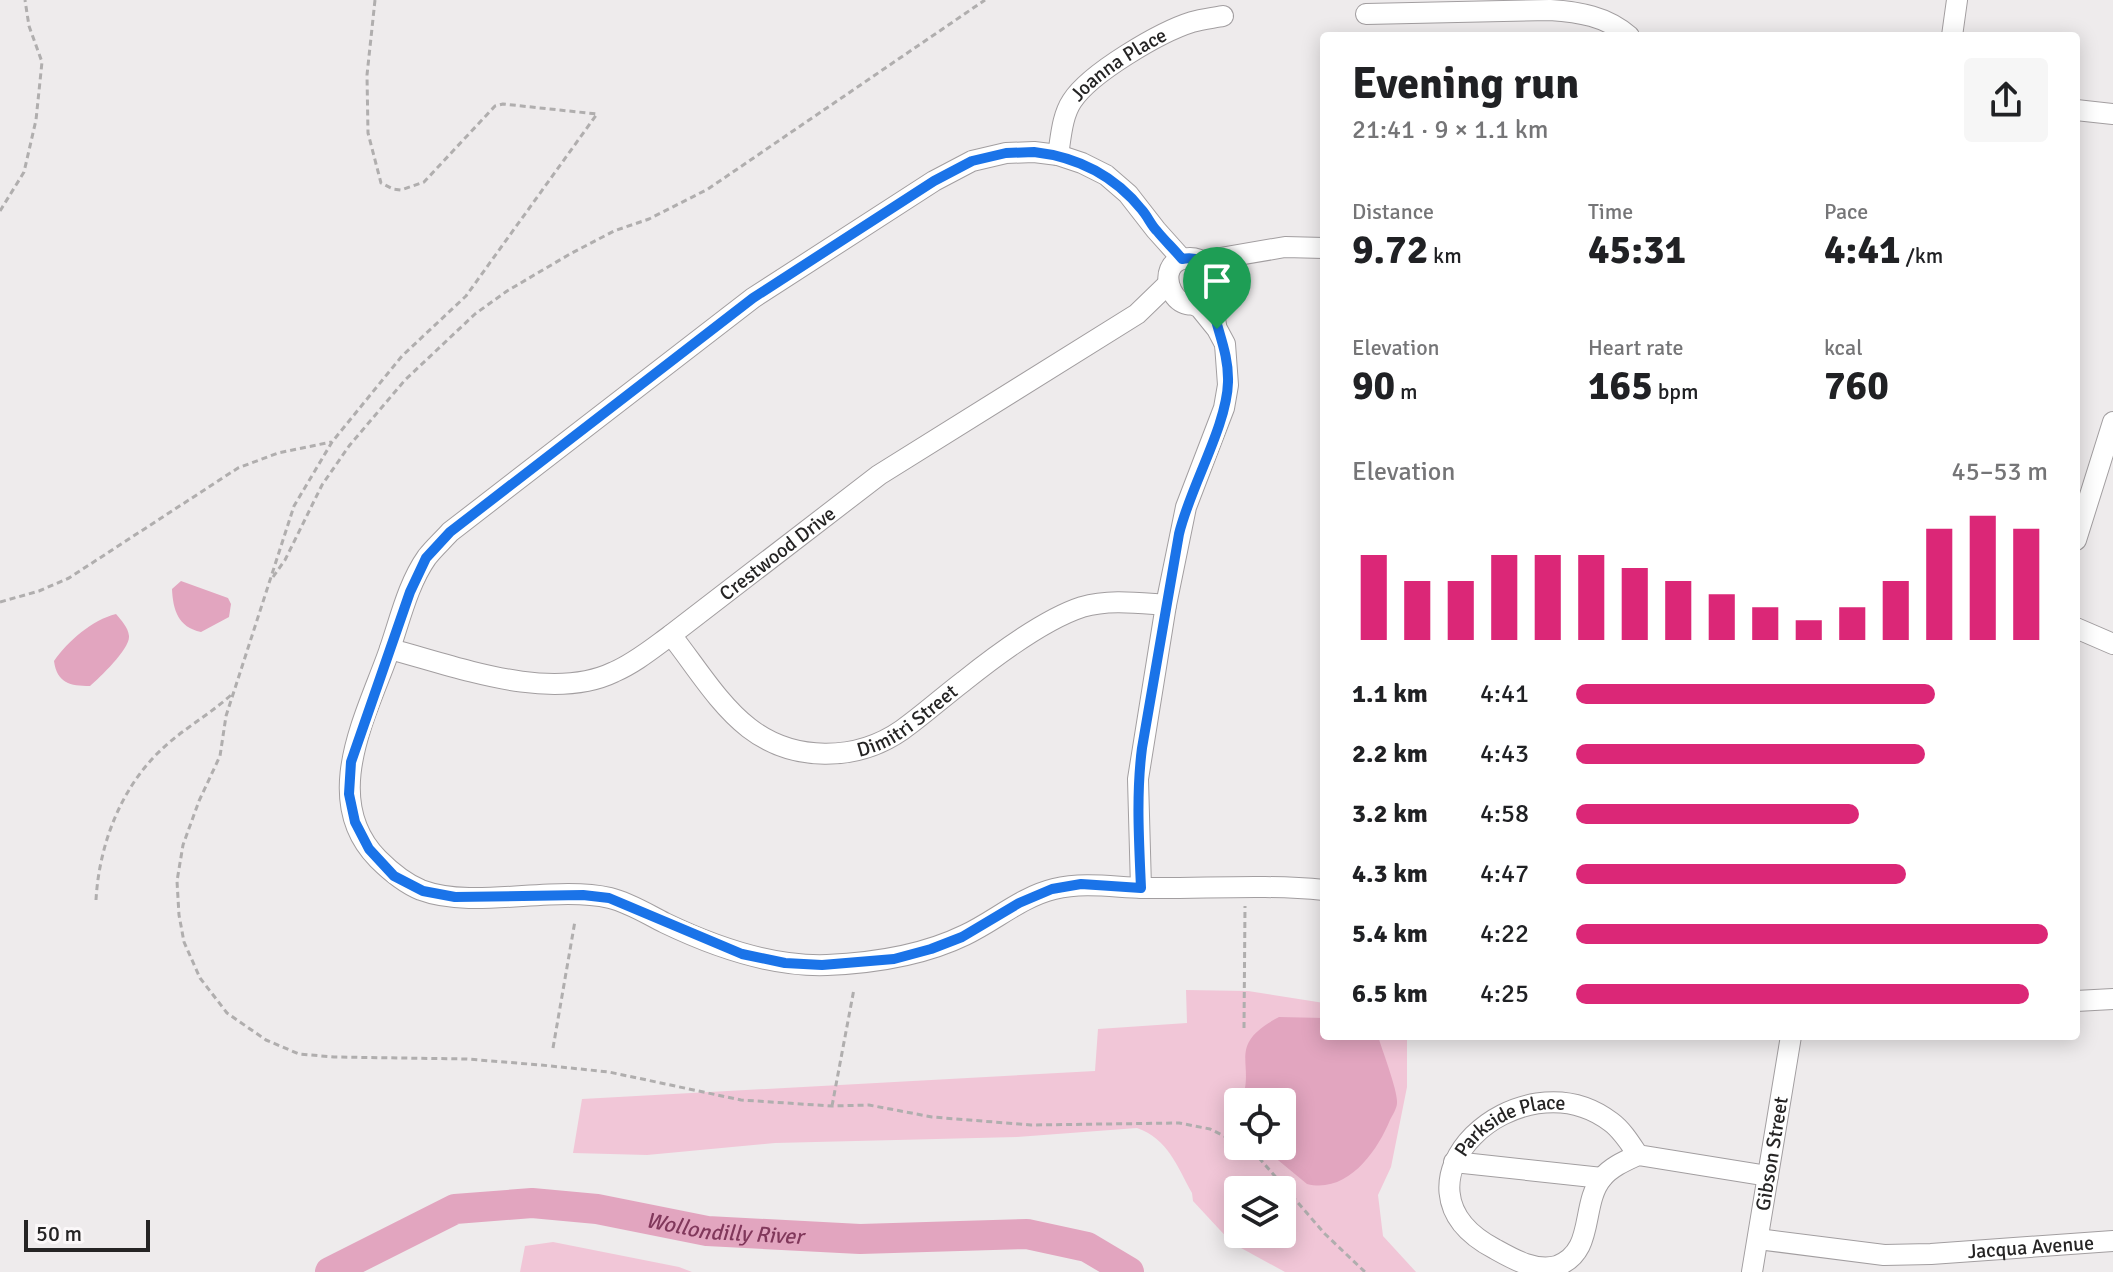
<!DOCTYPE html>
<html lang="en">
<head>
<meta charset="utf-8">
<style>
	:root { --surface:#fff; --page:#f6f6f6; --text:#202124; --muted:#757577; --accent:#db2777 }
	body { margin:0; font-family:Signika,sans-serif; background:var(--page); color:var(--text); height:100vh; display:flex; flex-direction:column; font-size:30px; white-space:nowrap }
	* { box-sizing:border-box; margin:0 }
	p { font-size:26px; color:var(--muted) }
	.icon { flex:none; width:44px; height:44px; fill:none; stroke:currentColor; stroke-width:2; stroke-linecap:round; stroke-linejoin:round }
	.map { position:relative; flex:1; overflow:hidden }
	.side { position:absolute; left:1320px; top:32px; width:760px; height:1008px; display:flex; flex-direction:column; background:var(--surface); border-radius:8px; box-shadow:0 4px 20px #0003 }
	.side>* { flex:none }
	.controls { position:absolute; left:1224px; top:1088px; display:grid; gap:16px }
	.controls a { display:grid; place-items:center; width:72px; height:72px; border-radius:8px; background:var(--surface); box-shadow:0 4px 20px #0003; font-size:40px }
	.scale { position:absolute; left:24px; bottom:20px; width:126px; box-sizing:border-box; padding-left:8px; border:4px solid #252424; border-top:0; font-size:22px; line-height:28px; white-space:nowrap; color:#252424; -webkit-text-stroke:6px #fbf8f9; paint-order:stroke }
	.pin { position:absolute; display:grid; place-items:center; width:68px; height:68px; color:#fff; margin:-82px -34px; border-radius:50% 50% 50% 0; rotate:-45deg; box-shadow:0 0 8px #0007 }
	.pin .icon { rotate:45deg }
	.round { display:grid; place-items:center; flex:none; width:84px; height:84px; border-radius:8px; background:var(--page) }
	.head { display:flex; align-items:center; justify-content:space-between; height:136px; padding:0 32px }
	h1 { font-size:44px; font-weight:800; line-height:60px }
	.figures { display:grid; grid-template-columns:repeat(3,1fr); gap:12px; height:136px; padding:8px 32px }
	.figures div { display:grid; align-content:center }
	.figures b { font-size:40px; font-weight:800 }
	.figures small { font-size:22px; font-weight:400 }
	.figures p { font-size:22px }
	.chart { height:224px; padding:16px 32px }
	.chart p { display:flex; justify-content:space-between }
	.chart svg { width:100%; height:144px; margin-top:8px; stroke:var(--accent); stroke-width:6 }
	ul { padding:0 32px; list-style:none; font-size:26px }
	li { display:grid; grid-template-columns:128px 96px 1fr; align-items:center; height:60px }
	li i { height:20px; border-radius:10px; background:var(--accent) }
	.map>svg:first-child { display:block }
	.green { fill:#f1c6d7; fill-rule:evenodd }
	.water { fill:#e2a5bf }
	.lines { fill:none; stroke-linecap:round; stroke-linejoin:round }
	.river { stroke:#e2a5bf; stroke-width:30 }
	.minor-casing { stroke:#a29ea0; stroke-width:22 }
	.path { stroke:#b0aeae; stroke-width:3; stroke-dasharray:6 4; stroke-linecap:butt }
	.minor { stroke:#fff; stroke-width:20 }
	.route-casing { stroke:#fff; stroke-width:16 }
	.route { stroke:#1a73e8; stroke-width:10 }
	.labels { text-anchor:middle; stroke-width:8; stroke-linejoin:round; paint-order:stroke }
	.street-label { font-size:20px; fill:#252424; stroke:#fbf8f9 }
	.water-label { font-size:22px; font-style:italic; fill:#81385b; stroke:#fbf8f9 }
</style>
</head>
<body>
<div class="map">
<svg width="2113" height="1272" viewBox="0 0 2113 1272">
	<rect width="100%" height="100%" fill="#eeebec"/>
	<path class="green" d="M1186,990L1248,991L1324,1003V1036H1407V1087L1391,1167L1378,1195L1383,1236L1416,1272H1285L1232,1243L1193,1201L1192,1193C1177,1166 1168,1139 1137,1128L1017,1137L775,1143L647,1155L573,1153L582,1099L1095,1071L1098,1029L1187,1023ZM1238,1102H1282V1146H1238ZM1238,1190H1282V1234H1238Z
		M553,1242L679,1267L692,1272H520L525,1246Z"/>
	<path class="water" d="M181,581L228,598L231,604L229,617L201,632C178,627 173,610 172,589Z
		M116,614C121,620 128,627 129,636C130,649 100,677 90,686C70,686 57,683 54,661C68,641 92,620 116,614Z
		M1279,1017L1324,1018V1036H1378C1382,1050 1398,1091 1397,1103C1397,1108 1392,1116 1390,1120C1377,1152 1347,1194 1307,1184L1261,1146H1282V1102H1241C1257,1063 1224,1046 1279,1017Z"/>
	<g class="lines">
		<path class="river" id="s1" d="M330,1272L455,1209L532,1203L597,1209L707,1231L860,1239L1027,1234L1087,1247L1129,1272"/>
		<g class="minor-casing">
			<g id="minor">
				<path d="M1366,14L1550,10C1579,12 1606,16 1629,36"/>
				<path d="M1952,36L1957,0"/>
				<path d="M2076,110L2113,114"/>
				<path id="s2" d="M1058,155C1061,137 1062,116 1072,101C1090,73 1160,32 1192,22C1202,19 1213,18 1223,16"/>
				<path d="M1182,259L1156,230L1128,194L1106,175L1082,163L1058,155L1034,152L1006,153L972,161L934,181L753,298L450,532C443,540 434,548 427,557C407,585 399,624 387,657C364,720 321,801 378,859C391,872 404,883 421,890C474,910 553,885 610,898C630,903 647,914 665,923C715,947 771,967 827,965C874,963 922,956 965,935C995,921 1021,897 1054,889C1084,882 1112,887 1142,888C1203,889 1263,884 1324,890"/>
				<path d="M1203,261L1285,247L1324,248"/>
				<path d="M1210,293C1178,332 1146,259 1190,258C1203,258 1214,269 1213,282C1213,286 1211,290 1210,294C1210,303 1215,316 1216,325"/>
				<path d="M2076,540L2113,422"/>
				<path d="M2076,628L2113,644"/>
				<path id="s3" d="M671,635C695,665 718,704 749,728C793,762 856,762 902,730C923,715 943,697 964,681C994,657 1045,619 1082,607C1109,599 1138,603 1166,605"/>
				<path id="s4" d="M390,649C455,666 550,703 614,672C635,663 653,648 671,635L879,475L1137,314L1168,284"/>
				<path d="M1141,888L1138,779L1166,605L1186,507L1224,408L1228,385L1225,344L1217,329L1200,308L1193,304"/>
				<path d="M2076,1001L2113,999"/>
				<path id="s5" d="M1638,1155C1625,1161 1611,1167 1602,1178C1580,1205 1596,1251 1557,1266C1535,1272 1513,1259 1495,1249C1375,1186 1519,1052 1611,1122C1622,1130 1630,1143 1638,1155L1768,1176"/>
				<path d="M1454,1162L1602,1178"/>
				<path id="s6" d="M1758,1239L1884,1255L1931,1254L2113,1241"/>
				<path id="s7" d="M1752,1272L1791,1036"/>
			</g>
		</g>
		<path class="path" d="M375,0L367,75L368,133L381,183L393,189L401,190L424,182L495,106L503,104L597,114L466,296L402,356L332,442L294,506L226,716L220,756L199,801L183,845L177,881L179,915L184,942L200,978L227,1013L266,1040L299,1054L334,1057L467,1059L541,1065L609,1072L741,1100L832,1106L869,1105L932,1117L1031,1125L1179,1123L1210,1129L1238,1143
			M0,211L24,172L36,120L42,62L29,26L25,0
			M273,577L285,560L322,485L349,446L405,380L475,314L507,291L570,254L614,231L649,219L708,189L985,0
			M0,602L39,591L69,578L238,468L278,453L331,442
			M96,900C99,845 121,787 162,749C183,729 209,715 231,695
			M1244,1028L1245,906
			M553,1048L575,921
			M832,1106L854,989
			M1243,1146L1254,1152L1325,1234L1365,1272"/>
		<use href="#minor" class="minor"/>
	</g>
	<g class="lines">
		<g class="route-casing">
			<path id="route" d="M1034,152C1078,157 1114,175 1142,210C1148,217 1151,225 1157,231C1165,241 1174,249 1182,259C1197,256 1213,263 1214,280C1214,287 1210,291 1211,298C1215,327 1229,351 1228,382C1227,426 1190,487 1179,534L1142,748C1136,795 1139,841 1141,888L1081,884L1052,889L1019,903L962,937L931,949L894,959L822,965L785,963L742,954L609,898L583,895L455,897L423,891L394,876L369,849L355,822L349,794L351,762L410,592L426,558L450,532L753,298L934,181L972,161L1006,153Z"/>
		</g>
		<use href="#route" class="route"/>
	</g>
	<g class="labels">
		<g class="street-label">
			<text dy="7" stroke="none"><textPath href="#s2" startOffset="116">Joanna Place</textPath></text>
			<text dy="7" stroke="none"><textPath href="#s4" startOffset="432">Crestwood Drive</textPath></text>
			<text dy="7" stroke="none"><textPath href="#s3" startOffset="294">Dimitri Street</textPath></text>
			<text dy="7" stroke="none"><textPath href="#s5" startOffset="390">Parkside Place</textPath></text>
			<text dy="7" stroke="none"><textPath href="#s7" startOffset="120">Gibson Street</textPath></text>
			<text dy="7" stroke="none"><textPath href="#s6" startOffset="274">Jacqua Avenue</textPath></text>
		</g>
		<g class="water-label">
			<text dy="8" stroke="none"><textPath href="#s1" startOffset="412">Wollondilly River</textPath></text>
		</g>
	</g>
</svg>
<div class="controls">
<a><svg class="icon" aria-label="locate" viewBox="0 0 24 24"><circle cx="12" cy="12" r="6"/><path d="M12 2v4M12 18v4M2 12h4M18 12h4"/></svg></a>
<a><svg class="icon" aria-label="layers" viewBox="0 0 24 24"><path d="M12 4l9 5-9 5-9-5zM3 14l9 5 9-5"/></svg></a>
</div>
<div class="scale">50 m</div>
<div class="pin" style="left:1217px;top:329px;background:#1e9e55"><svg class="icon" aria-label="arrive" viewBox="0 0 24 24"><path d="M6 21V4h12l-3 4 3 4H6"/></svg></div>
<section class="side">
<div class="head"><div><h1>Evening run</h1><p>21:41 · 9 × 1.1 km</p></div><a class="round"><svg class="icon" aria-label="share" viewBox="0 0 24 24"><path d="M12 15V3M7 8l5-5 5 5M5 13v7h14v-7"/></svg></a></div>
<div class="figures">
<div><p>Distance</p><b>9.72<small> km</small></b></div>
<div><p>Time</p><b>45:31</b></div>
<div><p>Pace</p><b>4:41<small> /km</small></b></div>
</div>
<div class="figures">
<div><p>Elevation</p><b>90<small> m</small></b></div>
<div><p>Heart rate</p><b>165<small> bpm</small></b></div>
<div><p>kcal</p><b>760</b></div>
</div>
<div class="chart"><p><span>Elevation</span>45–53 m</p>
<svg viewBox="0 0 160 44" preserveAspectRatio="none"><path d="M5 44V18M15 44V26M25 44V26M35 44V18M45 44V18M55 44V18M65 44V22M75 44V26M85 44V30M95 44V34M105 44V38M115 44V34M125 44V26M135 44V10M145 44V6M155 44V10"/></svg>
</div>
<ul>
<li><b>1.1 km</b>4:41<i style="width:76%"></i></li>
<li><b>2.2 km</b>4:43<i style="width:74%"></i></li>
<li><b>3.2 km</b>4:58<i style="width:60%"></i></li>
<li><b>4.3 km</b>4:47<i style="width:70%"></i></li>
<li><b>5.4 km</b>4:22<i style="width:100%"></i></li>
<li><b>6.5 km</b>4:25<i style="width:96%"></i></li>
</ul>
</section>
</div>
</body>
</html>
